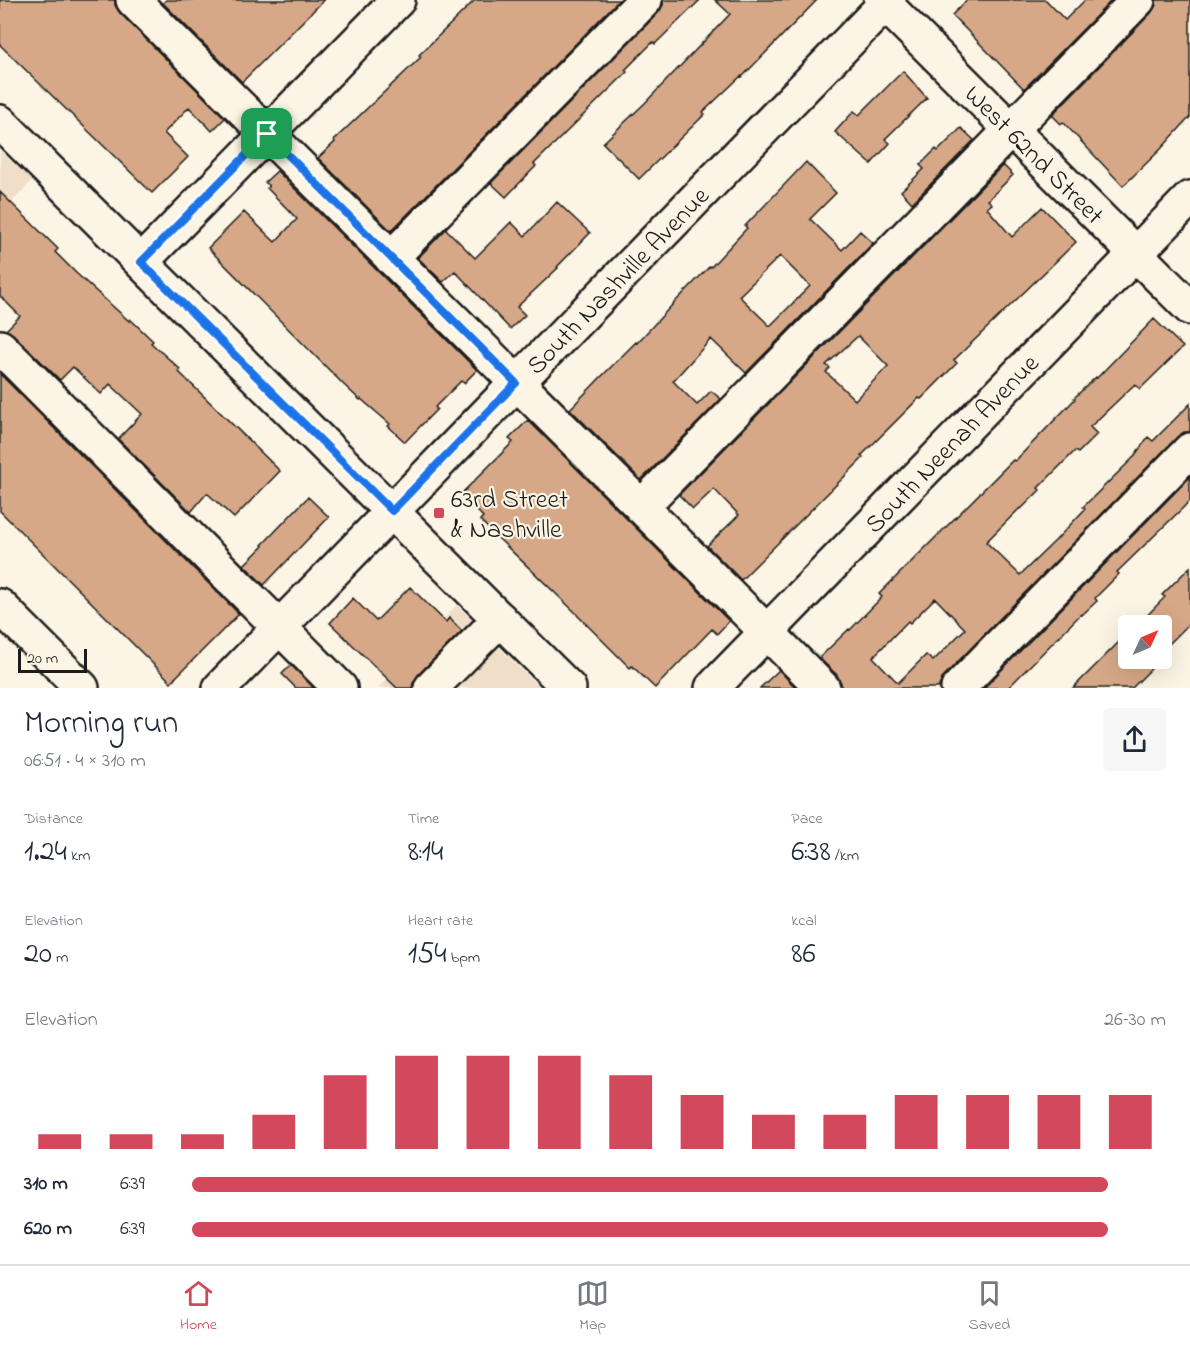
<!DOCTYPE html>
<html lang="en">
<head>
<meta charset="utf-8">
<style>
	:root { --surface:#fff; --page:#f6f6f7; --text:#1f2937; --muted:#747a83; --line:#e0e1e3; --accent:#d1495b }
	body { margin:0; font-family:"Indie Flower",sans-serif; background:var(--page); color:var(--text); height:100vh; display:flex; flex-direction:column; font-size:22px; white-space:nowrap }
	* { box-sizing:border-box; margin:0 }
	p { font-size:20px; color:var(--muted) }
	.icon { flex:none; width:33px; height:33px; fill:none; stroke:currentColor; stroke-width:2; stroke-linecap:round; stroke-linejoin:round }
	.map { position:relative; height:688px; overflow:hidden }
	.sheet { display:flex; flex-direction:column; background:var(--surface); flex:1 }
	.sheet>* { flex:none }
	.needle { width:39px; rotate:46deg }
	.buttons { position:absolute; left:1118px; top:615px; display:grid; gap:12px }
	.buttons a { display:grid; place-items:center; width:54px; height:54px; border-radius:6px; background:var(--surface); box-shadow:0 6px 24px #0002; font-size:30px }
	.scale { position:absolute; left:18px; bottom:15px; width:69px; box-sizing:border-box; padding-left:6px; border:3px solid #1c1c1c; border-top:0; font-size:16px; line-height:21px; white-space:nowrap; color:#1c1c1c; -webkit-text-stroke:4px #fcf5e5; paint-order:stroke }
	.pin { position:absolute; display:grid; place-items:center; width:51px; height:51px; color:#fff; margin:-26px; border-radius:12px; box-shadow:0 3px 9px #0006 }
	.round { display:grid; place-items:center; flex:none; width:63px; height:63px; border-radius:6px; background:var(--page) }
	.headline { display:flex; align-items:center; justify-content:space-between; height:102px; padding:0 24px }
	h1 { font-size:33px; font-weight:600; line-height:45px }
	.figures { display:grid; grid-template-columns:repeat(3,1fr); gap:9px; height:102px; padding:6px 24px }
	.figures div { display:grid; align-content:center }
	.figures b { font-size:30px; font-weight:600 }
	.figures small { font-size:16px; font-weight:400 }
	.figures p { font-size:16px }
	.chart { height:168px; padding:12px 24px }
	.chart p { display:flex; justify-content:space-between }
	.chart svg { width:100%; height:108px; margin-top:6px; stroke:var(--accent); stroke-width:6 }
	ul { padding:0 24px; list-style:none; font-size:20px }
	li { display:grid; grid-template-columns:96px 72px 1fr; align-items:center; height:45px }
	li i { height:15px; border-radius:8px; background:var(--accent) }
	.tabs { display:flex; justify-content:space-around; align-items:center; height:84px; border-top:2px solid var(--line); background:var(--surface); font-size:16px; color:var(--muted) }
	.tabs a { display:grid; justify-items:center; gap:3px }
	.tabs .active { color:var(--accent) }
	.map>svg:first-child { display:block }
	.built { fill:#f1dec9 }
	.building { fill:#d6a887; stroke:#1c1c1c; stroke-width:1.5; fill-rule:evenodd }
	.lines { fill:none; stroke-linecap:round; stroke-linejoin:round }
	.minor-casing { stroke:#1c1c1c; stroke-width:38 }
	.major-casing { stroke:#1c1c1c; stroke-width:38 }
	.minor { stroke:#fcf5e5; stroke-width:33 }
	.major { stroke:#fcf5e5; stroke-width:33 }
	.route-casing { stroke:#fff; stroke-width:12 }
	.route { stroke:#1a73e8; stroke-width:8 }
	.poi-dot { fill:#d1495b; stroke:#fcf5e5; stroke-width:2 }
	.labels { text-anchor:middle; stroke-width:4.5; stroke-linejoin:round; paint-order:stroke }
	.street-label { font-size:26px; fill:#1c1c1c; stroke:#fcf5e5 }
	.poi-label { font-size:26px; fill:#1c1c1c; stroke:#fcf5e5; text-anchor:start }
</style>
</head>
<body>
<div class="map">
<svg width="1190" height="688" viewBox="0 0 1190 688">
	<rect width="100%" height="100%" fill="#fcf5e5"/>
	<filter id="ink" filterUnits="userSpaceOnUse"><feTurbulence type="fractalNoise" baseFrequency=".0167" numOctaves="2"/><feDisplacementMap in="SourceGraphic" scale="12" xChannelSelector="R" yChannelSelector="G"/><feConvolveMatrix kernelMatrix="1 2 1 2 8 2 1 2 1" color-interpolation-filters="sRGB"/></filter>
	<g filter="url(#ink)">
		<path class="built" d="M0,150L32,181L0,215Z
			M457,605L540,688H378Z"/>
		<path class="building" d="M0,0H115V5L120,13L225,118L212,131L189,107L164,133L188,157L152,193L0,45Z
			M166,0H324L242,82L163,3Z
			M475,0H619L391,231L318,158L335,142L334,140L421,57L419,55Z
			M663,0H700L655,44L653,42L625,70L627,72L534,164L536,166L506,197L491,183L658,13L663,5Z
			M715,0H817L742,77L741,76L703,112L705,114L639,179L603,143L645,103L730,14Z
			M967,0H1046L1065,20L1085,0H1112L1024,89L952,15Z
			M1156,0H1190V117L1160,150L1123,186L1063,122L1061,124L1052,115L1151,13L1156,5Z
			M903,71L927,98L885,139L890,143L871,164L835,132L854,111L859,115Z
			M961,128L974,140L912,203L901,191L924,169L920,165L936,149L938,151Z
			M806,162L836,193L810,219L842,250L860,231L873,243L746,373L711,339L673,381L697,405L711,391L721,399L641,480L570,409L599,379L636,342L637,343L674,303L710,266L711,267L747,228L745,226ZM780,256L810,286L770,326L739,296Z
			M1003,165L1013,175L988,200L992,204L987,208L1012,237L1042,207L1076,242L954,360L957,363L921,399L919,398L861,456L863,458L741,580L707,546L739,515L714,489L693,509L679,495ZM858,336L888,366L855,400L826,372L830,368L826,365Z
			M277,171L477,370L464,383L461,381L435,407L437,409L405,442L388,426L390,424L361,399L360,400L344,385L208,248L244,212L275,242L297,219L267,188L269,186L265,182Z
			M0,192L58,249L55,252L76,273L129,321L130,319L153,341L151,343L180,369L178,371L280,471L234,518L207,493L191,512L118,439L142,414L110,384L101,394L73,367L60,380L13,334L6,330L20,316L0,296Z
			M557,202L590,233L557,267L558,268L517,307L525,315L510,329L455,271L443,282L418,258L446,229L475,258L511,222L525,236Z
			M1154,319L1183,347L1140,389L1135,384L1090,427L1097,434L1078,453L1075,451L1038,488L1040,490L1021,509L1020,508L986,542L1020,575L1056,540L1085,509L1083,507L1132,459L1148,437L1153,441L1190,404V432H1184L1177,437L945,675L938,688H841V683L837,675L819,658L849,629L850,630L882,597L879,594L1013,460L1015,461L1075,399L1074,398L1096,377L1097,378ZM935,598L965,629L933,661L926,655L898,683L873,657L908,621L910,623Z
			M0,374L239,614L171,682L0,511Z
			M528,420L729,621L717,634L712,629L655,688L632,666L630,668L577,615V614L498,538L480,520L483,517L461,494L513,442L509,439Z
			M1190,477V501L1117,572L1119,574L1095,598L1097,601L1082,615L1081,614L1008,688H984Z
			M308,497L329,517L264,585L244,565L263,546L262,545Z
			M1190,567V623L1161,652V626H1137L1165,597L1162,595Z
			M410,587L446,622L449,618L462,631L418,675L413,683L412,688H397L330,623L353,598L376,621Z
			M1127,634L1128,658H1154L1149,666L1151,669L1132,688H1073Z
			M291,665L314,688H296L282,674Z
			M779,670L796,688H760Z"/>
		<g class="lines">
			<g class="minor-casing">
				<path id="minor" d="M133,0L823,688
					M881,0L1190,308
					M391,258L645,0
					M141,262L398,0
					M0,347L340,688
					M641,507L1138,0
					M0,606L82,688
					M220,688L889,0
					M431,688L500,619
					M712,688L1190,198
					M958,688L1190,450"/>
			</g>
			<g class="major-casing">
				<path id="major" d="M0,122L569,688"/>
			</g>
			<use href="#minor" class="minor"/>
			<use href="#major" class="major"/>
		</g>
	</g>
	<g class="lines" filter="url(#ink)">
		<g class="route-casing">
			<path id="route" d="M267,134L516,383L392,511L141,262Z"/>
		</g>
		<use href="#route" class="route"/>
	</g>
	<rect class="poi-dot" x="433" y="507" width="12" height="12" rx="3"/>
	<g class="labels">
		<g class="street-label">
			<text transform="translate(1035 154) rotate(45)" y="9">West 62nd Street</text>
			<text transform="translate(617 280) rotate(-46)" y="9">South Nashville Avenue</text>
			<text transform="translate(951 443) rotate(-46)" y="9">South Neenah Avenue</text>
		</g>
		<g class="poi-label">
			<text x="451" y="507">63rd Street<tspan x="451" dy="30">&amp; Nashville</tspan></text>
		</g>
	</g>
</svg>
<div class="buttons">
<a><svg class="needle" viewBox="-14 -14 28 28"><path d="M0-13l5 13h-10z" fill="#e53935"/><path d="M0 13l5-13h-10z" fill="#747a83"/></svg></a>
</div>
<div class="scale">20 m</div>
<div class="pin" style="left:267px;top:134px;background:#1e9e55"><svg class="icon" aria-label="arrive" viewBox="0 0 24 24"><path d="M6 21V4h12l-3 4 3 4H6"/></svg></div>
</div>
<section class="sheet">
<div class="headline"><div><h1>Morning run</h1><p>06:51 · 4 × 310 m</p></div><a class="round"><svg class="icon" aria-label="share" viewBox="0 0 24 24"><path d="M12 15V3M7 8l5-5 5 5M5 13v7h14v-7"/></svg></a></div>
<div class="figures">
<div><p>Distance</p><b>1.24<small> km</small></b></div>
<div><p>Time</p><b>8:14</b></div>
<div><p>Pace</p><b>6:38<small> /km</small></b></div>
</div>
<div class="figures">
<div><p>Elevation</p><b>20<small> m</small></b></div>
<div><p>Heart rate</p><b>154<small> bpm</small></b></div>
<div><p>kcal</p><b>86</b></div>
</div>
<div class="chart"><p><span>Elevation</span>26–30 m</p>
<svg viewBox="0 0 160 44" preserveAspectRatio="none"><path d="M5 44V38M15 44V38M25 44V38M35 44V30M45 44V14M55 44V6M65 44V6M75 44V6M85 44V14M95 44V22M105 44V30M115 44V30M125 44V22M135 44V22M145 44V22M155 44V22"/></svg>
</div>
<ul>
<li><b>310 m</b>6:39<i style="width:94%"></i></li>
<li><b>620 m</b>6:39<i style="width:94%"></i></li>
</ul>
</section>
<nav class="tabs">
<a class="active"><svg class="icon" aria-label="home" viewBox="0 0 24 24"><path d="M3 11l9-7 9 7M6 9v11h12V9"/></svg>Home</a>
<a><svg class="icon" aria-label="map" viewBox="0 0 24 24"><path d="M3 6l6-2 6 2 6-2v14l-6 2-6-2-6 2zM9 4v14M15 6v14"/></svg>Map</a>
<a><svg class="icon" aria-label="saved" viewBox="0 0 24 24"><path d="M7 4h10v16l-5-4-5 4z"/></svg>Saved</a>
</nav>
</body>
</html>
